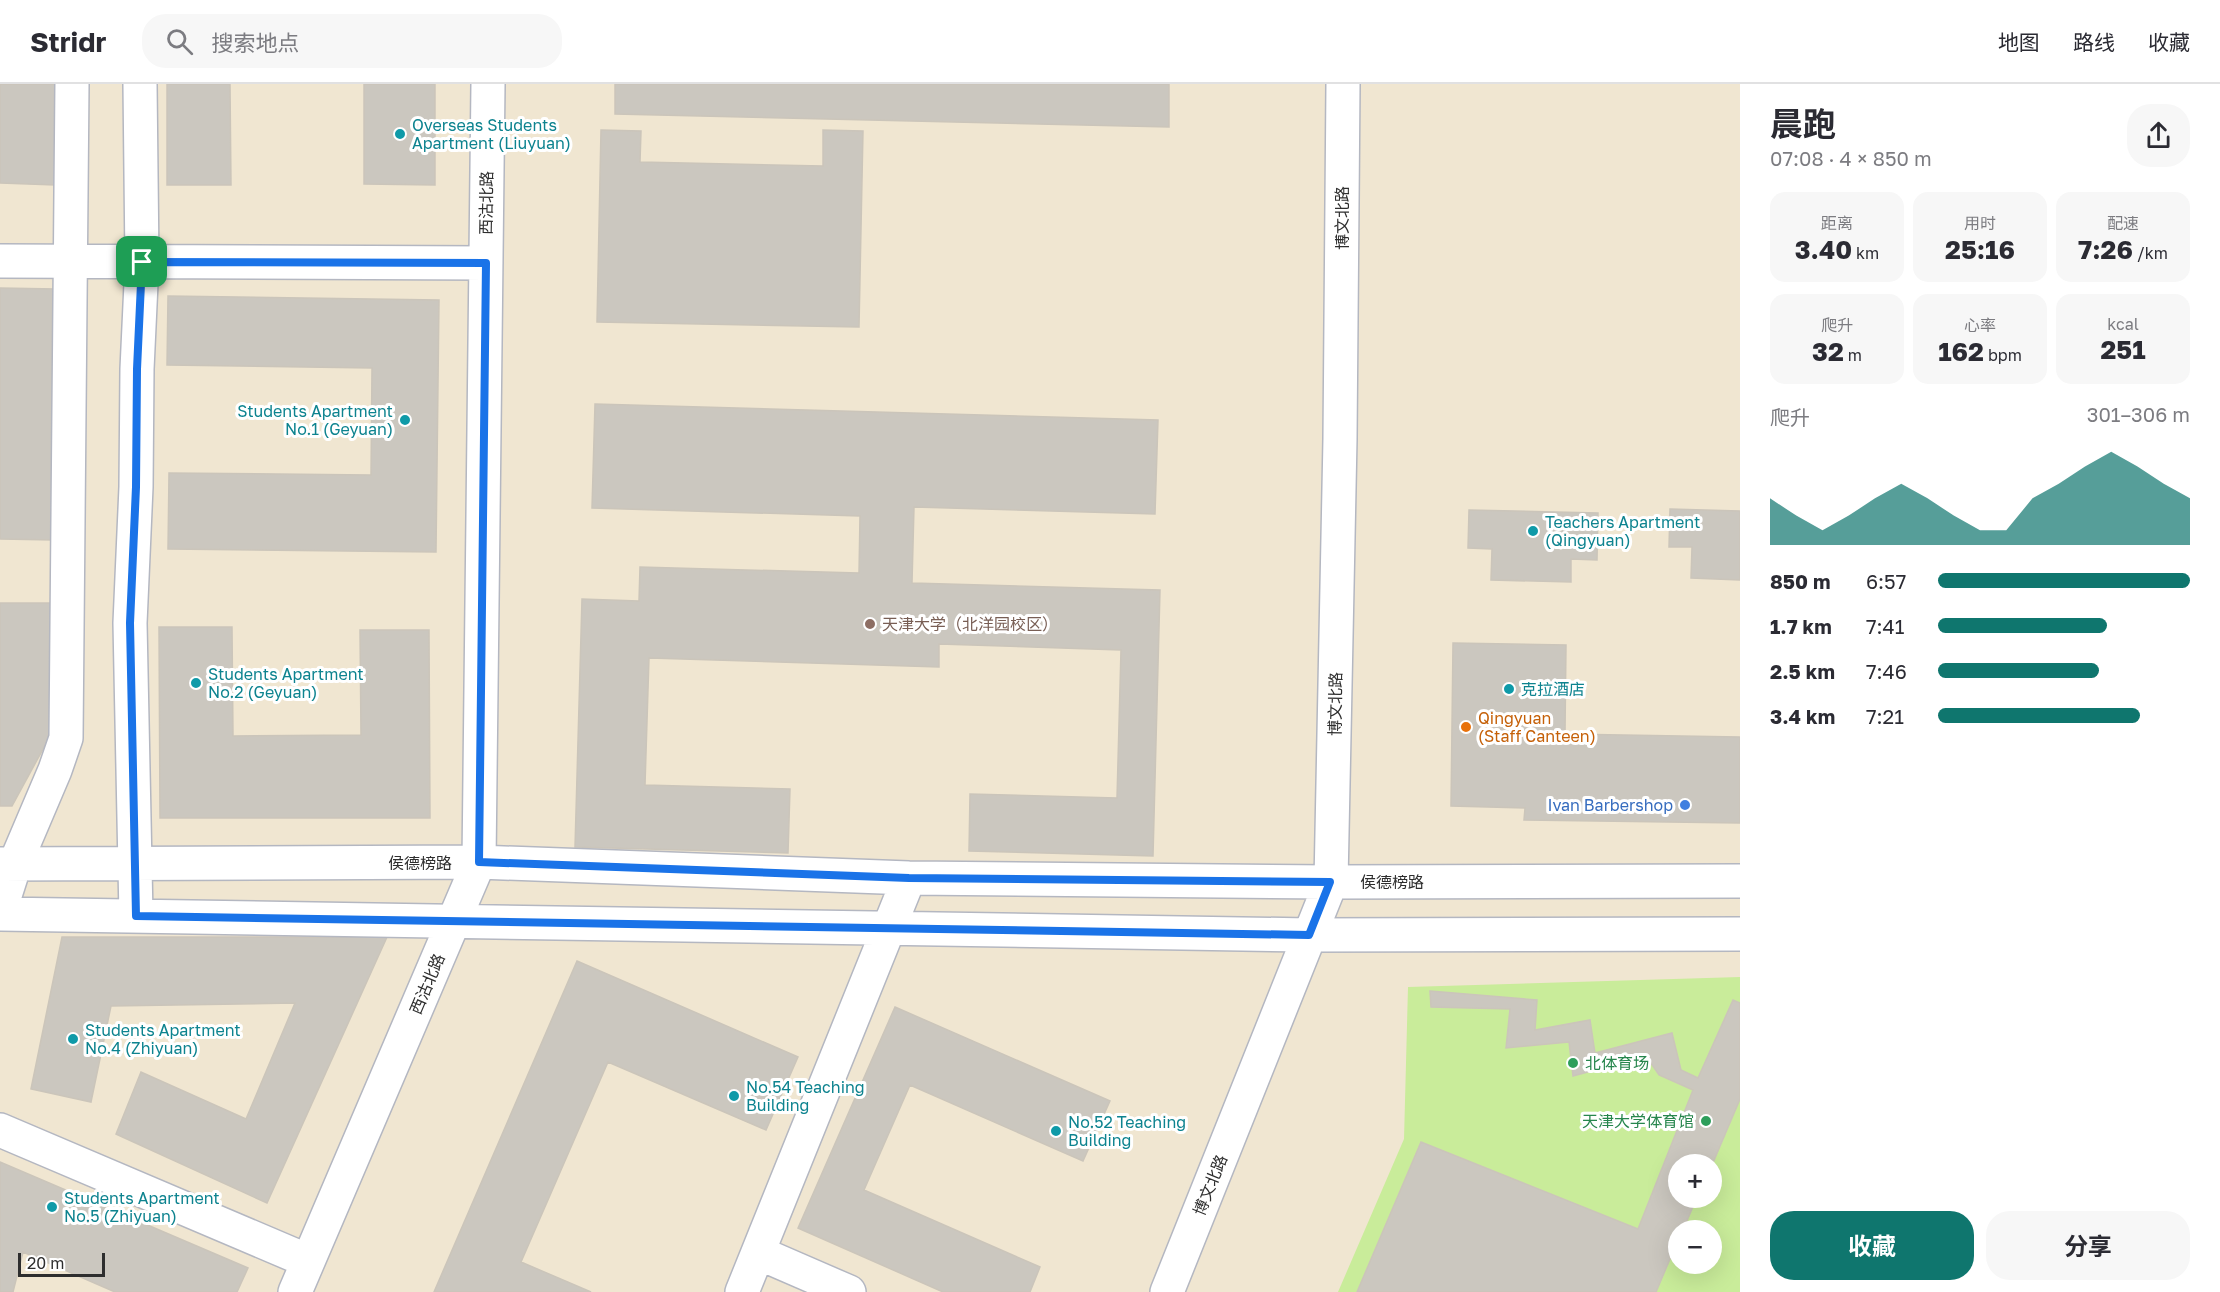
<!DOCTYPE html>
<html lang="zh">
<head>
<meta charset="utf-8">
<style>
	:root { --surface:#fff; --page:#f7f7f7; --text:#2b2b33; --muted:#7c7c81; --line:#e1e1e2; --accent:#0f766e }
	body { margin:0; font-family:"Golos Text","Noto Sans SC",sans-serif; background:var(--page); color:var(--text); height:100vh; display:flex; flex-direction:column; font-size:22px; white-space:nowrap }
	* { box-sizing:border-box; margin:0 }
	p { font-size:20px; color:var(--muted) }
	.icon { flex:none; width:33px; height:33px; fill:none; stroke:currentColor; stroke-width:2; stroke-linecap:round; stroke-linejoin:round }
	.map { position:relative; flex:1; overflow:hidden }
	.panel { display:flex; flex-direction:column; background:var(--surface); width:480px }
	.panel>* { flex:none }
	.tools { position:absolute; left:1668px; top:1070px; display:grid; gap:12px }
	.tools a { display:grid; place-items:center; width:54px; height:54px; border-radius:50%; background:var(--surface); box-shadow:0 6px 24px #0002; font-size:30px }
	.scale { position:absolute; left:18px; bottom:15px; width:87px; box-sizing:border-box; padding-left:6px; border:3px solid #2e2e2e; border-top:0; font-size:16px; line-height:21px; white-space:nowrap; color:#2e2e2e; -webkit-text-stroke:4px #fff; paint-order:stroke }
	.pin { position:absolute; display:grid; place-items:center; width:51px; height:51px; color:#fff; margin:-26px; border-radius:12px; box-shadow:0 3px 9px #0006 }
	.round { display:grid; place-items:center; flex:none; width:63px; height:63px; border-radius:24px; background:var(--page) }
	.head { display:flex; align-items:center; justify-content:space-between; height:102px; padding:0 30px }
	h1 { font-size:33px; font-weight:700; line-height:45px }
	.metrics { display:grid; grid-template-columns:repeat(3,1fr); gap:9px; height:102px; padding:6px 30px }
	.metrics div { display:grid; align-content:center; border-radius:15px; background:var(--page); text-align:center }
	.metrics b { font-size:26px; font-weight:700 }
	.metrics small { font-size:16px; font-weight:400 }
	.metrics p { font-size:16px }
	.chart { height:168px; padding:12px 30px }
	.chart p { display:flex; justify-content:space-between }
	.chart svg { width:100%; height:108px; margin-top:6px; fill:var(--accent); opacity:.7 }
	.action { display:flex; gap:12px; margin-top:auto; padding:12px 30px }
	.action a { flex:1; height:69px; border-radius:24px; background:var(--accent); color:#fff; font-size:24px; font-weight:700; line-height:69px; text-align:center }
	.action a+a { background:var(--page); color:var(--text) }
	ul { padding:0 30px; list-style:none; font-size:20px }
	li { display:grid; grid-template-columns:96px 72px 1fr; align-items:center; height:45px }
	li i { height:15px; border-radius:8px; background:var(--accent) }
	header { display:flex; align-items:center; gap:36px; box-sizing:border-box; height:84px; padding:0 30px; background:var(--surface); border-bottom:2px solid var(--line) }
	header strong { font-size:28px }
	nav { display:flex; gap:33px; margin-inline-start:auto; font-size:21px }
	.search { width:420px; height:54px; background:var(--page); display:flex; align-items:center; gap:15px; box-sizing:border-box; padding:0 21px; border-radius:24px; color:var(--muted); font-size:22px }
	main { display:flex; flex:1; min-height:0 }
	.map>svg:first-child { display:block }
	.education { fill:#f0e6d1; fill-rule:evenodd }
	.pitch { fill:#c9ec9a; fill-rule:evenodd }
	.building { fill:#cbc7bf; stroke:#cbc5ba; stroke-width:1.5 }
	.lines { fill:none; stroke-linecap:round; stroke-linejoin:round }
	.minor-casing { stroke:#b4b7c1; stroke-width:36 }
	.minor { stroke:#fff; stroke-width:33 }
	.route-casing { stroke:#fff; stroke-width:12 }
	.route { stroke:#1a73e8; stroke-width:8 }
	.culture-dot { fill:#0f9aa8; stroke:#fff; stroke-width:2 }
	.education-dot { fill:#8d6e63; stroke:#fff; stroke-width:2 }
	.food-dot { fill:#e8710a; stroke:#fff; stroke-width:2 }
	.shop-dot { fill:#3f7fe0; stroke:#fff; stroke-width:2 }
	.leisure-dot { fill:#2e9e5b; stroke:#fff; stroke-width:2 }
	.labels { text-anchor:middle; stroke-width:6; stroke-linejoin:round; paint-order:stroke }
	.culture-label { font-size:16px; fill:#0d838f; stroke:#fff; text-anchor:start }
	.street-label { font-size:16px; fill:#2e2e2e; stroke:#fff }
	.education-label { font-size:16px; fill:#785e54; stroke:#fff; text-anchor:start }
	.food-label { font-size:16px; fill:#c56008; stroke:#fff; text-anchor:start }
	.shop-label { font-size:16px; fill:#366cbe; stroke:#fff; text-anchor:end }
	.leisure-label { font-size:16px; fill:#27864d; stroke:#fff; text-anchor:start }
</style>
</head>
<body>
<header>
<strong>Stridr</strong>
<div class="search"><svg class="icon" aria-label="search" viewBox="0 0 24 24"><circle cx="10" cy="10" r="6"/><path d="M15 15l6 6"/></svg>搜索地点</div>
<nav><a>地图</a><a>路线</a><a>收藏</a></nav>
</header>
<main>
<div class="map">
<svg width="1740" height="1208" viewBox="0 0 1740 1208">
	<rect width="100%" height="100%" fill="#efe9e1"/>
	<path class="education" d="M0,0H1740V1208H0ZM1678,1080H1712V1113H1678ZM1678,1146H1712V1179H1678Z"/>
	<path class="pitch" d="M1740,893V1208H1338L1404,1055L1408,903ZM1678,1080H1712V1113H1678ZM1678,1146H1712V1179H1678Z"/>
	<path class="building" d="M0,0H58L55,101L0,99Z
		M167,0H230L231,101H167Z
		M364,0H435V101L364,100Z
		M615,0H1169V43L615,30Z
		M601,46L641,47L640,78L823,82V46L863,47L859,243L597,238Z
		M0,204L56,205L53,456L0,455Z
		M168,212L439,216L436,468L168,465L169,389L371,391L372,284L167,281Z
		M595,320L1158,336L1155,430L914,423L912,499L1160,506L1153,772L969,767L970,710L1117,714L1121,566L939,560V583L649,574L645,701L790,705L788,769L575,763L582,515L639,517L640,483L859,489L860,432L592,424Z
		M1670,425L1740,427V496L1691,494L1692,463H1669Z
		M1469,426L1598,429L1597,476L1571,475V498L1491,496L1492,465L1468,464Z
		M0,519H51L49,654L12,722H0Z
		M159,543H232L233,652L361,651L360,546H429L430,734H160Z
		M1453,559L1566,561L1565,650L1740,653V739L1524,736L1525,724L1451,722Z
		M62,853H387L267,1119L116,1050L141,988L246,1035L295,919L111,922L91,1018L31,1005Z
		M577,877L798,973L766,1046L608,978L521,1178L591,1208H434Z
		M1430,907L1537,916L1535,946L1590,936L1595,969L1672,949L1681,986L1698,994L1733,916L1740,919V1015L1712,1081L1678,1080V1113H1697L1683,1146H1678V1156L1656,1208H1357L1421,1058L1638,1145L1693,1006L1659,991L1646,972L1573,992L1569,958L1506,964L1510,925L1431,923Z
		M895,923L1110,1017L1083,1077L910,1001L864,1106L1040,1183L1030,1208H943L798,1144Z
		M0,1078L248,1184L237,1208H115L23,1168L13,1208H0Z"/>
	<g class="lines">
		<g class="minor-casing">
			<path id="minor" d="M0,177L486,179
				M0,780L479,778L909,794L1331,798L1740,797
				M0,827L15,780L55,686L66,654L72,0
				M0,830L1309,851L1740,850
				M136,832L130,539L136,403L137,285L142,178L140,0
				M0,1046L308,1177
				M759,1169L849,1208
				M295,1208L479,778L488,0
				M742,1208L909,794
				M1167,1208L1331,798L1340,355L1343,0"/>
		</g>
		<use href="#minor" class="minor"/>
	</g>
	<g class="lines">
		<g class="route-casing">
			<path id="route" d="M142,178L486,179L479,778L909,794L1330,798L1309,851L136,832L130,539L136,403L137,285Z"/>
		</g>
		<use href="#route" class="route"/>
	</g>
	<g class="culture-dot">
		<circle cx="400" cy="50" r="6"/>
		<circle cx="405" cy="336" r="6"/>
		<circle cx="1533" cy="447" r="6"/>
		<circle cx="196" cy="599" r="6"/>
		<circle cx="1509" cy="605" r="6"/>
		<circle cx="73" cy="955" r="6"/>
		<circle cx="734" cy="1012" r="6"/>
		<circle cx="1056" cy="1047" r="6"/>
		<circle cx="52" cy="1123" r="6"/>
	</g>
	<circle class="education-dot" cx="870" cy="540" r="6"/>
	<circle class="food-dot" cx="1466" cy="643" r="6"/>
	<circle class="shop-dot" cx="1685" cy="721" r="6"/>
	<g class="leisure-dot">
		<circle cx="1573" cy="979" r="6"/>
		<circle cx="1706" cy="1037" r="6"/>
	</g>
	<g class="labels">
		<g class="culture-label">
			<text x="412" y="47">Overseas Students<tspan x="412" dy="18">Apartment (Liuyuan)</tspan></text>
			<text x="393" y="333" text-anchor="end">Students Apartment<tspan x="393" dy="18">No.1 (Geyuan)</tspan></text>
			<text x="1545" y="444">Teachers Apartment<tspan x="1545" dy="18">(Qingyuan)</tspan></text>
			<text x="208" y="596">Students Apartment<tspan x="208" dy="18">No.2 (Geyuan)</tspan></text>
			<text x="1521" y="611">克拉酒店</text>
			<text x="85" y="952">Students Apartment<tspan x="85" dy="18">No.4 (Zhiyuan)</tspan></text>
			<text x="746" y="1009">No.54 Teaching<tspan x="746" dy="18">Building</tspan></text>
			<text x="1068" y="1044">No.52 Teaching<tspan x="1068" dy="18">Building</tspan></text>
			<text x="64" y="1120">Students Apartment<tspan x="64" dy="18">No.5 (Zhiyuan)</tspan></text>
		</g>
		<g class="street-label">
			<text transform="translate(486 119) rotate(-89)" y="6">西沽北路</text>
			<text transform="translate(1342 134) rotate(-90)" y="6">博文北路</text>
			<text transform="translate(1335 620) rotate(-89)" y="6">博文北路</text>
			<text x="420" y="785">侯德榜路</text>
			<text x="1392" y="804">侯德榜路</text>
			<text transform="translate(427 900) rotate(-67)" y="6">西沽北路</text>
			<text transform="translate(1210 1101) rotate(-68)" y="6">博文北路</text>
		</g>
		<g class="education-label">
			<text x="882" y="546">天津大学（北洋园校区）</text>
		</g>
		<g class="food-label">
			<text x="1478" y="640">Qingyuan<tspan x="1478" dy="18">(Staff Canteen)</tspan></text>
		</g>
		<g class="shop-label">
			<text x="1673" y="727">Ivan Barbershop</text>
		</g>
		<g class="leisure-label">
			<text x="1585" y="985">北体育场</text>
			<text x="1694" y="1043" text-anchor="end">天津大学体育馆</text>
		</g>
	</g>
</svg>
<div class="tools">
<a>+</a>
<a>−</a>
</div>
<div class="scale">20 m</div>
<div class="pin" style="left:142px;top:178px;background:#1e9e55"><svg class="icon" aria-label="arrive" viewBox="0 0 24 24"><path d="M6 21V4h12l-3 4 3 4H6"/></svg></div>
</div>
<section class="panel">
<div class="head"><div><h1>晨跑</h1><p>07:08 · 4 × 850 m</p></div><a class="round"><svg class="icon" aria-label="share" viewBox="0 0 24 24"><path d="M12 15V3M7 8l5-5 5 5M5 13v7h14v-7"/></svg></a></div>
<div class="metrics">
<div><p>距离</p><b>3.40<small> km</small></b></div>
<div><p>用时</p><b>25:16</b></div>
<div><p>配速</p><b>7:26<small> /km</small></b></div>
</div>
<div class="metrics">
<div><p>爬升</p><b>32<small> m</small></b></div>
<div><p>心率</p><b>162<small> bpm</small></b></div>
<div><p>kcal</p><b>251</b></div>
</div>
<div class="chart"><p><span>爬升</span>301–306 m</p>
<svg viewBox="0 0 160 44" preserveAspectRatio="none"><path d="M0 44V25L10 32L20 38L30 32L40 25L50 19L60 25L70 32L80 38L90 38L100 25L110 19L120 12L130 6L140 12L150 19L160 25V44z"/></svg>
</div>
<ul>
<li><b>850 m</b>6:57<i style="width:100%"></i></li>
<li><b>1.7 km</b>7:41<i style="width:67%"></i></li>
<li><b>2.5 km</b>7:46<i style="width:64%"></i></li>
<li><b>3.4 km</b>7:21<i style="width:80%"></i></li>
</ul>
<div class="action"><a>收藏</a><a>分享</a></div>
</section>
</main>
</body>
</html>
